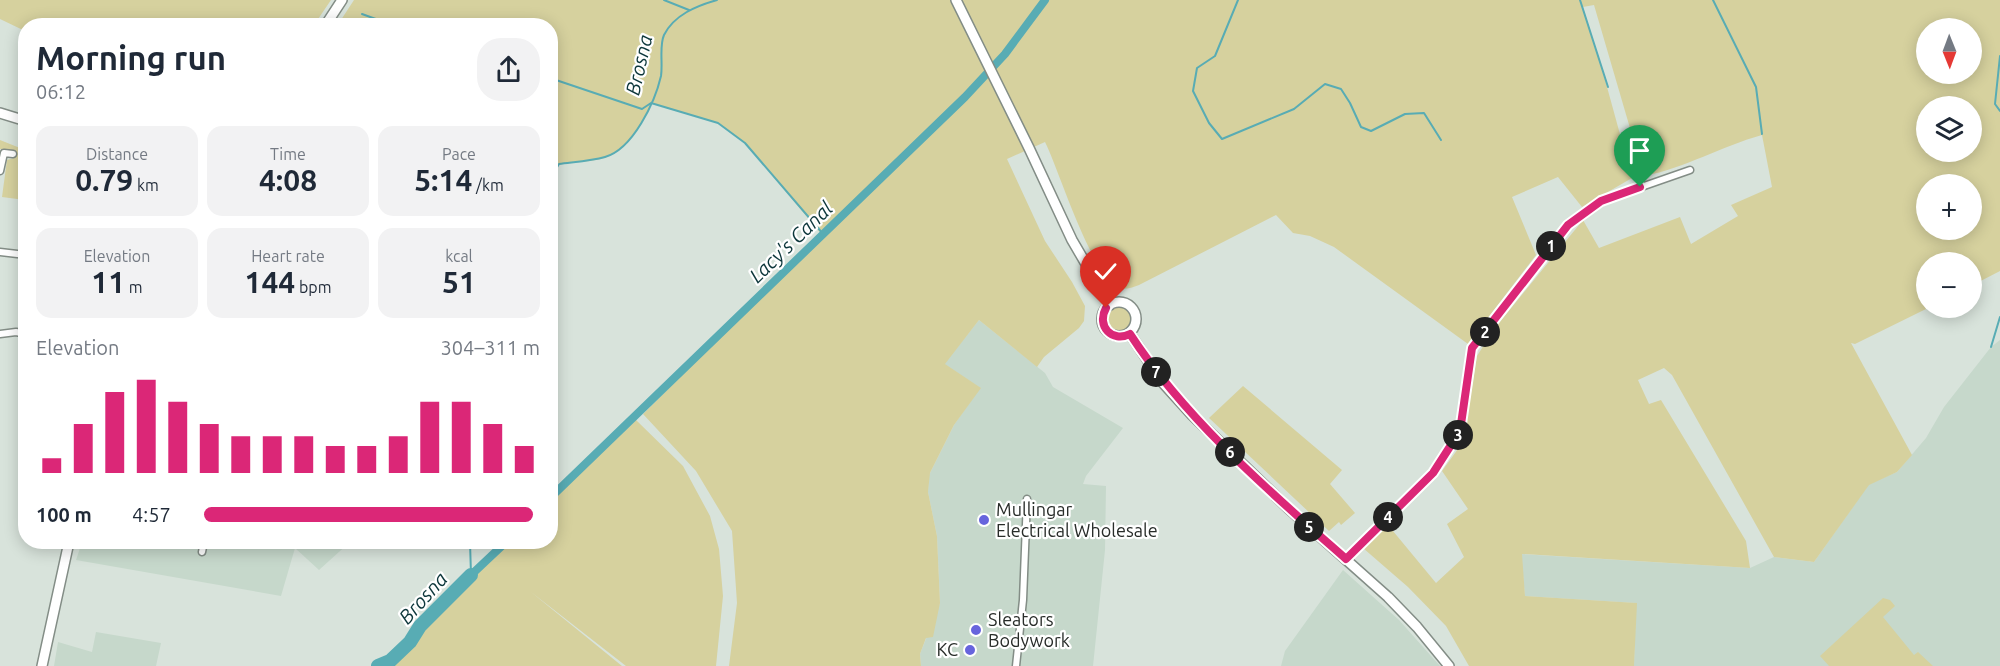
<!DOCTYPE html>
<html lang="en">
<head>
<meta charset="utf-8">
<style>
	:root { --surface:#fff; --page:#f2f2f3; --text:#1f2937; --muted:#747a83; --accent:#db2777 }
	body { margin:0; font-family:Ubuntu,sans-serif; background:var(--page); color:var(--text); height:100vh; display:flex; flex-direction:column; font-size:22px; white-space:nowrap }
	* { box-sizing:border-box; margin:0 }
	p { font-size:20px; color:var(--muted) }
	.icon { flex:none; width:33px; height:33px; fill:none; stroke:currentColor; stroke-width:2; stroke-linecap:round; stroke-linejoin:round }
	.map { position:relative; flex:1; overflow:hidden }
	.panel { position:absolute; left:18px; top:18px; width:540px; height:531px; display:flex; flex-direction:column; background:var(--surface); border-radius:24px; box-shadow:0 3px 15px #0003 }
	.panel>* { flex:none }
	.needle { width:39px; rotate:179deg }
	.buttons { position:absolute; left:1916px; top:18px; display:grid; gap:12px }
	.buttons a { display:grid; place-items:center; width:66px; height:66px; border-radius:50%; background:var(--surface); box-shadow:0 3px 15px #0003; font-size:30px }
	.pin { position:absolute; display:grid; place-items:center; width:51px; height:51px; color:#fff; margin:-62px -26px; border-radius:50% 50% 50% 0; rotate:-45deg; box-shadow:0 0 6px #0007 }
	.pin .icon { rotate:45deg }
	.km { position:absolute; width:30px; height:30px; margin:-15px; border-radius:50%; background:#222; color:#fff; font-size:16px; line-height:30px; text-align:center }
	.round { display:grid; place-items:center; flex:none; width:63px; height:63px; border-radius:24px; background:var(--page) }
	.headline { display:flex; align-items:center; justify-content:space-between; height:102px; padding:0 18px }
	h1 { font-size:33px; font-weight:700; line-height:45px }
	.figures { display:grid; grid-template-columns:repeat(3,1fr); gap:9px; height:102px; padding:6px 18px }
	.figures div { display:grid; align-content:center; border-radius:15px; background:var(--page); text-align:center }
	.figures b { font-size:30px; font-weight:700 }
	.figures small { font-size:16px; font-weight:400 }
	.figures p { font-size:16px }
	.chart { height:168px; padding:12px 18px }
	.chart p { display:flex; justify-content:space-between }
	.chart svg { width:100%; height:108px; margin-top:6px; stroke:var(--accent); stroke-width:6 }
	ul { padding:0 18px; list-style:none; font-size:20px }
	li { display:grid; grid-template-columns:96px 72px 1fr; align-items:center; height:45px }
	li i { height:15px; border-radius:8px; background:var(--accent) }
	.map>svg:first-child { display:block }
	.built { fill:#c6d8cb }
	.green { fill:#d6d19e; fill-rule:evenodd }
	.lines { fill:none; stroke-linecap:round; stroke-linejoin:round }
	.stream { stroke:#58acb4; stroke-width:2 }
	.canal { stroke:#58acb4; stroke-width:8 }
	.river { stroke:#58acb4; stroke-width:14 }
	.street-casing { stroke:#838d86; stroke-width:9 }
	.secondary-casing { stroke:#838d86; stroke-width:12 }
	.street { stroke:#fff; stroke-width:6 }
	.secondary { stroke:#fff; stroke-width:9 }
	.route-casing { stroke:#fff; stroke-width:12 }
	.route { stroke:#db2777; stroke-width:8 }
	.poi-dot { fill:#6764dd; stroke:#fff; stroke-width:2 }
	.labels { text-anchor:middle; stroke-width:4.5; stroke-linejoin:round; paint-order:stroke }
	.poi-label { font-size:18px; fill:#282c29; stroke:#fff; text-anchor:start }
	.water-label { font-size:20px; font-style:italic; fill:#0c363a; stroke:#fff }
</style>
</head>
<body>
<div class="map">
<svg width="2000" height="666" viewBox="0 0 2000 666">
	<rect width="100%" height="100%" fill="#d8e3db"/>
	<path class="built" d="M979,320L1045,373L1053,387L1123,428L1086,476L1083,484L1106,486L1105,550L1093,666H921L920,654L940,603L937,536L928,492L929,475L954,425L980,388L944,364Z
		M2000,340V666H1634L1636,603L1525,596L1521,554L1750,568L1774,557L1814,562L1869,484L1897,472L1926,438L1944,407L1991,347Z
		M82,542H350L319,570L295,548L281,596L76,560Z
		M1343,570L1399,620L1440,666H1281L1285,651Z
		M96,632L161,643L156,666H54L58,642L92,652Z"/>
	<path class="green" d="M0,0H331L314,25L100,26L63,18L56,25L26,26L25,31L0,19Z
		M354,0H2000V271L1971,286V262H1926V308H1928L1855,344L1851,343L1912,455L1897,472L1869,485L1814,562L1774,557L1672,375L1664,368L1638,380L1649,404L1661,400L1746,541L1750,568L1522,554L1525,596L1637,603L1634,666H1469L1446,626L1408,587L1363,548L1388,525L1436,583L1464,557L1447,524L1468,509L1442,471L1463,442L1477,356L1494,329L1583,220L1599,248L1680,217L1691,244L1738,216L1731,205L1772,187L1762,135C1722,146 1685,168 1644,176L1594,5L1583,7L1604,76L1632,178L1582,207L1558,177L1512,197L1536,255L1468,344L1334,247L1310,236L1293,233L1276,215L1139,285C1133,287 1127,290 1121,288C1092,280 1059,169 1045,142L1007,159L1045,241L1072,282L1085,306L1084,321L1079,328L1044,357L1037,367L979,320L945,364L981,388L954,425L930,473L928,492L937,536L940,603L933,637L926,638L920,654L921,666H729L737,603L732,531L696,471L643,414L823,236L745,143L718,123L652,103C641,123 630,148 607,157C593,162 574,162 559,164C549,179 555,186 554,202C554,207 552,212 551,217L550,26H337ZM1926,28H1971V74H1926ZM1926,106H1971V152H1926ZM1926,184H1971V230H1926Z
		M0,140L25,150V200L2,197L7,160L14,158L16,152L0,149Z
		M1108 319a12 12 0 1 1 24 0a12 12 0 1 1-24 0Z
		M1243,386L1342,470L1330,484L1355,513L1341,525L1339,522L1329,531L1209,418Z
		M636,420L683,466L710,516L719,549L723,596L716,666H626L531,592L622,666H378C398,658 410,644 420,626L507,542H550L551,501Z
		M1883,598L1890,600L1895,606L1883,617L1914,655L1918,652L1933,666H1829L1820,656Z"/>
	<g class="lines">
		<path class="stream" d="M664,0L689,10
			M1238,0L1215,56L1197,68L1193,91L1209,123L1222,139L1294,109L1325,84L1341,89L1350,103L1361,127L1371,131L1405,114L1424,113L1441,140
			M1580,0L1608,87
			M1713,0L1756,87L1762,134
			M362,14L395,26
			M2000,56L1995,104L2000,111
			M550,78L642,109L651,103L718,123L745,143L824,235
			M550,217C552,212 554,207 554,202C555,186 549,179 559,164C574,162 591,161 605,157C633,149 655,102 661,76C663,63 659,46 664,35C674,15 696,6 717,0
			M1991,347L2000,317
			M470,542L471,575"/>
		<path class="canal" d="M550,498L965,97L1005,54L1045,0
			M471,575L506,542"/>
		<path class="river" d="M378,666L390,661L410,642L420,626L471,575"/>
		<g class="street-casing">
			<path id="street" d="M0,171L4,153L13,154
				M0,252L26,255
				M0,334L16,332L26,334
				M202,552L204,542
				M1346,559L1433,473L1460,431L1472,348L1568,225L1601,201L1690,170
				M1016,666L1023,600L1027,499"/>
		</g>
		<g class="secondary-casing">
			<path id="secondary" d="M956,0L1029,148L1072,240L1110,305
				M325,26L342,0
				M0,113L26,121
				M1102 319a17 17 0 1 1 34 0a17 17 0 1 1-34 0Z
				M1130,334L1163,383L1192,415L1288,508L1388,597L1417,627L1449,666
				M42,666L69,542"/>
		</g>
		<use href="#street" class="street"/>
		<use href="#secondary" class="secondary"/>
	</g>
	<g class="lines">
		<g class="route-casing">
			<path id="route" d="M1106,308C1096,326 1112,343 1130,334C1186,420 1269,491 1346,559L1433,473L1460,431L1472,348L1568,225L1601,201L1640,187"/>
		</g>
		<use href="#route" class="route"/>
	</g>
	<g class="poi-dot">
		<circle cx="984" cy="520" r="6"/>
		<circle cx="976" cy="630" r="6"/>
		<circle cx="970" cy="650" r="6"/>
	</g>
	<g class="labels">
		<g class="poi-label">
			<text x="996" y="516">Mullingar<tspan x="996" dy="21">Electrical Wholesale</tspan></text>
			<text x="988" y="626">Sleators<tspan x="988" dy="21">Bodywork</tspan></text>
			<text x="958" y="656" text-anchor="end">KC</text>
		</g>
		<g class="water-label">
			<text transform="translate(639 65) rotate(-77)" y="7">Brosna</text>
			<text transform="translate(791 242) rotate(-44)" y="7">Lacy's Canal</text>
			<text transform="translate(423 598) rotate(-48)" y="7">Brosna</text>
		</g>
	</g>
</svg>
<div class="buttons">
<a><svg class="needle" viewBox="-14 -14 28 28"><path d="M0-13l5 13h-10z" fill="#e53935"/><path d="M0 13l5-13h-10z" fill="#747a83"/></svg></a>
<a><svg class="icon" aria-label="layers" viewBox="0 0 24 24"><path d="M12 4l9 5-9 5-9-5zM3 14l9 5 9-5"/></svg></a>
<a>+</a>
<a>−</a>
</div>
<div class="pin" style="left:1640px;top:187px;background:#1e9e55"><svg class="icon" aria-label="arrive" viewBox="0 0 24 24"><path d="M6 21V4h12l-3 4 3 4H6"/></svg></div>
<div class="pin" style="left:1106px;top:308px;background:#d93025"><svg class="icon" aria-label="check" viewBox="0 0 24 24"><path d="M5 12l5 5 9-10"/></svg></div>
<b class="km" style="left:1551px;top:246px">1</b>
<b class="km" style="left:1485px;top:332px">2</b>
<b class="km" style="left:1458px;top:435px">3</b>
<b class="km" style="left:1388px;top:517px">4</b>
<b class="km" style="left:1309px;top:527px">5</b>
<b class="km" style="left:1230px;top:452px">6</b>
<b class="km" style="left:1156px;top:372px">7</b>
<section class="panel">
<div class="headline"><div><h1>Morning run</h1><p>06:12</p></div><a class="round"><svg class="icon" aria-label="share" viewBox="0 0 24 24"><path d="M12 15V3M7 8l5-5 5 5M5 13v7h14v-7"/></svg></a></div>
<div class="figures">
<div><p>Distance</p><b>0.79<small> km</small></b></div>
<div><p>Time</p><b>4:08</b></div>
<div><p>Pace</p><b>5:14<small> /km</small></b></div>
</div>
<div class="figures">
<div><p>Elevation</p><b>11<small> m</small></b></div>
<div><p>Heart rate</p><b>144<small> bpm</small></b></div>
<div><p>kcal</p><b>51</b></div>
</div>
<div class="chart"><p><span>Elevation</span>304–311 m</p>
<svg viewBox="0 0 160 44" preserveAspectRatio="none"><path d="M5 44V38M15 44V24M25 44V11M35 44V6M45 44V15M55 44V24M65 44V29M75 44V29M85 44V29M95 44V33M105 44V33M115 44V29M125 44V15M135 44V15M145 44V24M155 44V33"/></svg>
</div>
<ul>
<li><b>100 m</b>4:57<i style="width:98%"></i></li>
</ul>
</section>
</div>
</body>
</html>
